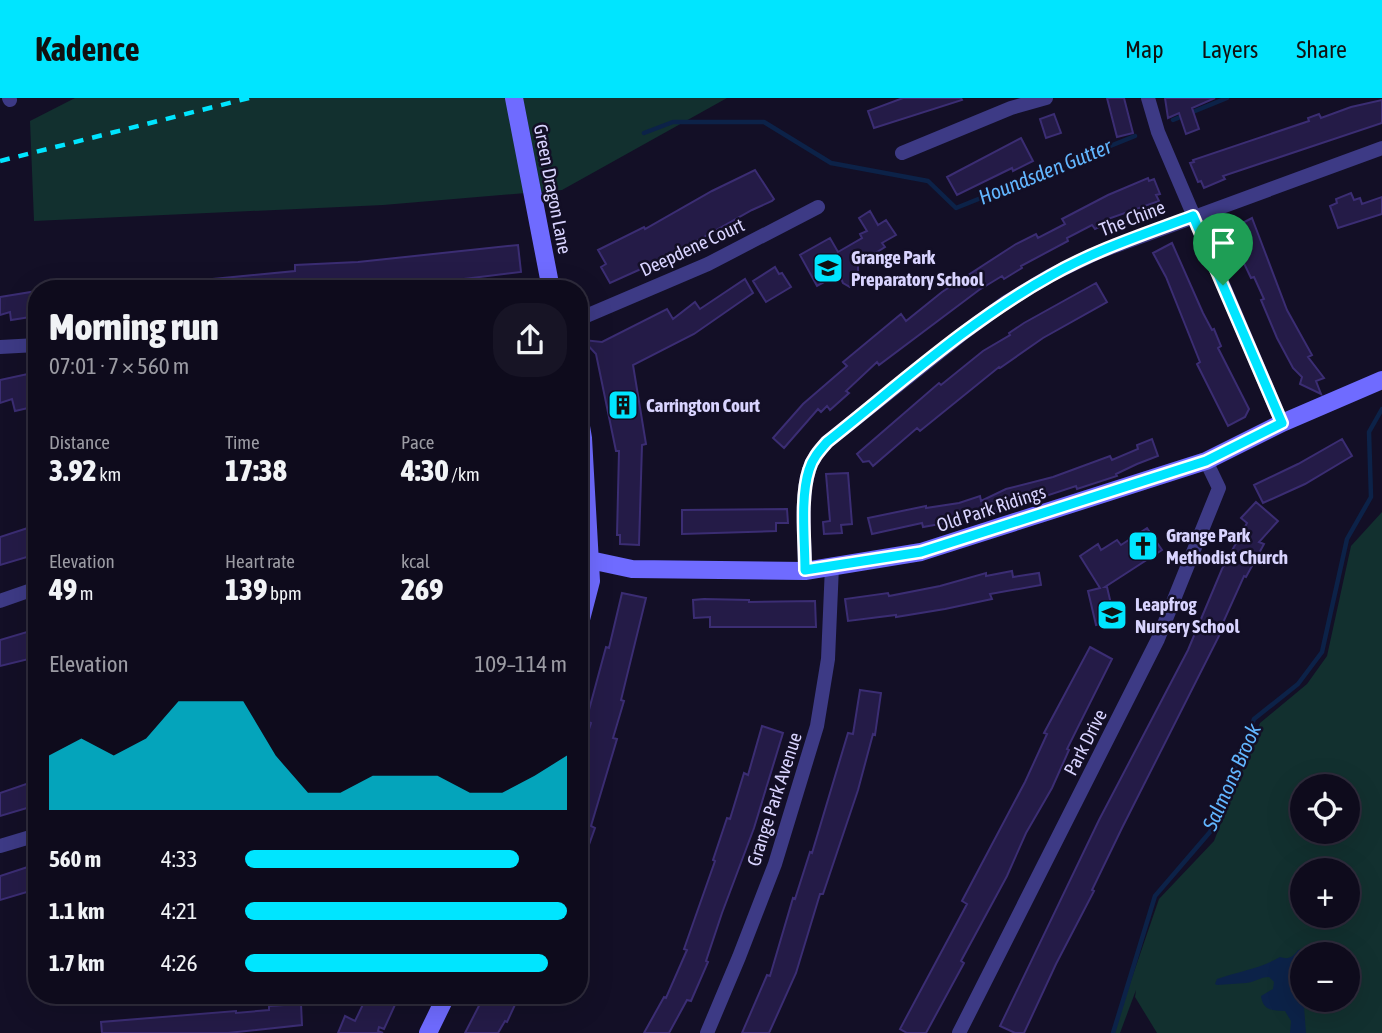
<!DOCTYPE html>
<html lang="en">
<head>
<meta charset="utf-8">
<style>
	:root { --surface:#0e0b1c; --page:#171425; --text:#f1f3f6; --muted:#9b9ba3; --line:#2e2b3b; --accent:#00e5ff }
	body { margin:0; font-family:"Asap Condensed",sans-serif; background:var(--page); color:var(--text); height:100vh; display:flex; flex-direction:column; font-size:26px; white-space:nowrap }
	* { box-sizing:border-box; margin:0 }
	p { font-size:23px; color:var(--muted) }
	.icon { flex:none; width:38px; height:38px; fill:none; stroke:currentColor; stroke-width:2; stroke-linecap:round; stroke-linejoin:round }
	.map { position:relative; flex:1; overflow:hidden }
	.details { position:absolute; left:28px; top:182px; width:560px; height:724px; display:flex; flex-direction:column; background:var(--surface); border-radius:28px; box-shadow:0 7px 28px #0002,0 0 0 2px var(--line) }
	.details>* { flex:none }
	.controls { position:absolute; left:1290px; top:676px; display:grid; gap:14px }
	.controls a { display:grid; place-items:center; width:70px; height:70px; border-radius:50%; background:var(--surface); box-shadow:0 7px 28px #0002,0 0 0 2px var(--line); font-size:35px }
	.pin { position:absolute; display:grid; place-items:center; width:60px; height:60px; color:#fff; margin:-72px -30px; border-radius:50% 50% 50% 0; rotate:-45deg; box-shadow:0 0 7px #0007 }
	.pin .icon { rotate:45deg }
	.round { display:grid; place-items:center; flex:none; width:74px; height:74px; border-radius:28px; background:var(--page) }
	.head { display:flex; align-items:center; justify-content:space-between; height:119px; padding:0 21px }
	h1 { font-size:38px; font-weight:800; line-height:52px }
	.stats { display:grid; grid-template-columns:repeat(3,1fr); gap:10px; height:119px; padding:7px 21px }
	.stats div { display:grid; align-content:center }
	.stats b { font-size:30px; font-weight:800 }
	.stats small { font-size:19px; font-weight:400 }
	.stats p { font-size:19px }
	.chart { height:196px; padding:14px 21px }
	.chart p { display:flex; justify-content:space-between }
	.chart svg { width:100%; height:126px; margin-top:7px; fill:var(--accent); opacity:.7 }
	ul { padding:0 21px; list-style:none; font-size:23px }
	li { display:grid; grid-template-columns:112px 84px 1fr; align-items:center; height:52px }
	li i { height:18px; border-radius:9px; background:var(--accent) }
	header { display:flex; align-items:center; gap:42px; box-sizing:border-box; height:98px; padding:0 35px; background:var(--accent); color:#111 }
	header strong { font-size:33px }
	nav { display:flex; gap:38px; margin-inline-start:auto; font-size:24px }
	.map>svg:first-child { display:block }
	.green { fill:#12302f; fill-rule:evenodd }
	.water { fill:#0c2248 }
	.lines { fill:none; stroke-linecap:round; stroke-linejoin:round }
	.stream { stroke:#0c2248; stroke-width:4.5 }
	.building { fill:#241b47; stroke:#3b2d73; stroke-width:2 }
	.street { stroke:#3d3a85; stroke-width:14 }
	.secondary { stroke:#6f6bff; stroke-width:18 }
	.rail { stroke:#00e5ff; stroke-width:4.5; stroke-dasharray:10 9; stroke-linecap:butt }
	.route-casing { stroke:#fff; stroke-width:14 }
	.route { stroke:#00e5ff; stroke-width:9 }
	.labels { text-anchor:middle; stroke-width:5; stroke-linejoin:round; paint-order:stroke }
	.street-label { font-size:19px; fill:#d9d4ff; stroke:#130f26 }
	.poi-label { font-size:19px; font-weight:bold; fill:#d9d4ff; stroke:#130f26; text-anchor:start }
	.water-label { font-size:21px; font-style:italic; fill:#62b6ff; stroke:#130f26 }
</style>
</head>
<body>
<header>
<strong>Kadence</strong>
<nav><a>Map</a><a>Layers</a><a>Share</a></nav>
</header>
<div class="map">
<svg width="1382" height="935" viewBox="0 0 1382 935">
	<rect width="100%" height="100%" fill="#130f26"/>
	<path class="green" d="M75,0H727L562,92L383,107L34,123L30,23Z
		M1382,414V935H1157L1135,899L1136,892L1120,935H1113L1159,801L1214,743L1260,625L1307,586L1327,558L1351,448ZM1302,688H1348V733H1302ZM1302,772H1348V817H1302ZM1302,856H1348V901H1302Z"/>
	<path class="water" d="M1303,851L1306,855L1302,856C1302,884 1304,908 1306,935H1290L1291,923L1285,913C1272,912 1263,913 1261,898L1273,891L1274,884L1269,879C1260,879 1255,884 1246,885C1236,886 1227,886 1217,887L1215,886L1217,881C1239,873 1259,871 1280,859C1289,862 1293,859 1298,852Z"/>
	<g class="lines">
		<path class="stream" d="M1173,22L1227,0
			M644,35L673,24H764L831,65L928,83L956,110L1135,38
			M1113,935L1155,798L1210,734L1254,621L1298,586L1322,554L1347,441L1371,399L1369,334L1382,311"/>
	</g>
	<path class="building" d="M903,0H961L962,2L874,30L868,13Z
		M1107,0H1124L1133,35L1117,39Z
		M1165,0H1215L1192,10L1199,31L1186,36L1179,15L1168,20Z
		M1382,2V25L1223,78L1225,81L1204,90L1201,83L1198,84L1190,65L1194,64L1193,62L1309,23L1308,20L1319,16L1321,20L1351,9Z
		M1054,16L1061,35L1046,40L1040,21Z
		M1021,40L1033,63L1013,73L1012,70L957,97L947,79Z
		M755,72L774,101L772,103L752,112L672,157L610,185L601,169L606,166L598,152L644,129L645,131L712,93Z
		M1148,80L1149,83L1154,81L1160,96L1156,97L1159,103L1105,122L1107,125L1095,131L1092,127L1067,140L1068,143L1021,168L1022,170L1004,181L1002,178L979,192L879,267L877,264L846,293L849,295L830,312L827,308L821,314L818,311L784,350L773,340L803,306L847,268L843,264L901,216L906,223L942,194L1016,146L1036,136L1038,140L1065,126L1062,121L1108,97Z
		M1351,95L1354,102L1360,100L1362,106L1382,99V116L1338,130L1330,108L1337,105L1336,101Z
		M870,113L878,127L886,122L896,137L882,145L885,149L858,166V184L850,189L843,185L839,176L817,188L800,157L830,140L838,154L862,140L860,136L867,133L859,120Z
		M1252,120L1287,212L1312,257L1308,259L1324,280L1316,283L1321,296L1300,286L1302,279L1293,270L1277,240L1261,202L1264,201L1254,179L1251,180L1230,136L1235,134L1233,130Z
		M1172,145L1203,215L1212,232L1214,231L1221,248L1218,250L1249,311L1245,319L1228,328L1197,266L1200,264L1166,179L1153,155Z
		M518,147L521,174L399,189L203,191V182L295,173V167L358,164Z
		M775,169L779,176L782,175L791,189L766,204L753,183Z
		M745,181L753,195L694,236L633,267L646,346L642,347L639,447L620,446V437H617L619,353H616L596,256L583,242L602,244L667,211L673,221L695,204L700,211Z
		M1096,185L1107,204L1043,240L1000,270L999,269L920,333L917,330L873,368L869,363L863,364L857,356L939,285L941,287L983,253L1010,237L1009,235L1024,225Z
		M37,193V218L11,222L10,214L0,217V199Z
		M37,274V308L15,313L12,301L0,305V282Z
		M1152,341L1158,358L1137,366L1116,376L1117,378L1077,391L1076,388L991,416L989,412L957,421V423L923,429L922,425L872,436L868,420L926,408V410L959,405L980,398L981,403L1006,391L1053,379L1110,358L1112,362L1138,351L1137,347Z
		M1342,341L1352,358L1305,386L1263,405L1254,387L1298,366Z
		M848,375L852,426L841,427L842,435L824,436L823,424L830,423L826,376Z
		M1256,404L1278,423L1259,444L1264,446L1246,479L1244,478L1221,529L1223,530L1122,730L1092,792L1094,793L1056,866L1024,935H1015L1000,928L1099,722L1188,552L1222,471L1247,425L1241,420Z
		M787,411L788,425H776V433L682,436V412Z
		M37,427V456L0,467V439Z
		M1147,430L1162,452L1105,489H1107L1115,523L1096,527L1088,493L1100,490L1080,458L1098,446L1101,452L1117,442L1121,447Z
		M1012,473L1013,479L1039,475L1041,487L990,496L992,501L945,511L896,519V517L848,523L845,501L888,495L889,498L940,488L986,475V478Z
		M622,495L646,500L621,602L624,603L613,640L617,641L591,728L595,730L581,769H579V662L591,625L586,623L606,549L609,550Z
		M704,501L749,502V504L815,503L816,529H710V519L694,520L693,502Z
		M37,531V559L0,568V542Z
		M1090,549L1112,561L1067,651L1069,652L1052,690L1026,735L1007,778L961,863L964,865L926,935H907L900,931L967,806L962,803L1025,684L1047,636L1044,635Z
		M860,592L881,595L875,637L873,636L858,692L823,796H820L796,875L769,935H742L767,877L770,878L793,800L795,801L810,754L812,755L848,635L853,636Z
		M762,628L783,635L754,730L722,815L706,863L708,864L691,903L687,902L669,935H644L664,899L666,900L687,852L684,851L715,763L713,762L727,720L730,721L744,675L748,677Z
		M32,684L37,707L0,718V695Z
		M37,766V791L0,802V778Z
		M367,898H399L384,931L379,929L378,933L383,935H338L345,918L355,923Z
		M484,898H519L507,924L505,923L498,935H465Z
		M301,906L302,927L228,935H102L101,924L236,913V915L269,912V908Z"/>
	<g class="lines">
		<path class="street" d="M9,0L10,2
			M1148,0L1158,34L1282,325
			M902,55L1011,10L1046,0
			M579,221L708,166L818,109
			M0,249L37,247
			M805,473C805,443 800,400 809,372C812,361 819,353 827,344L965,234L1006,204L1051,177L1099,154L1382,50
			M0,503L37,490
			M0,748L37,737
			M707,935L739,859L775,766L817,628L828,561L832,468
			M959,935L1158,541L1219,390L1206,363"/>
		<path class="secondary" d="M514,0L551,191
			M579,317L583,340L591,483L579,529
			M590,462L632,471L805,473L921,454L1206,363L1282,325L1382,282
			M428,935L446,898"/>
		<path class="rail" d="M0,63L249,0"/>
	</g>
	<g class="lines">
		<g class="route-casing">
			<path id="route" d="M1193,118L1282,325L1206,363L921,454L805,472C805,443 800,400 809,372C812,361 819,353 827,344C899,287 969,223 1050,178C1095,152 1145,136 1193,118Z"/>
		</g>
		<use href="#route" class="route"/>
	</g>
	<defs>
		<g id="school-square" transform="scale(1.575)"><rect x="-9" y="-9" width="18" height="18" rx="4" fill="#00e5ff" stroke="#130f26"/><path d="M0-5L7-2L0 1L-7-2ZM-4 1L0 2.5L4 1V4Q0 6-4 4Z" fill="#111"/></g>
		<g id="building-square" transform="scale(1.575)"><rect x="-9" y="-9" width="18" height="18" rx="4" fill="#00e5ff" stroke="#130f26"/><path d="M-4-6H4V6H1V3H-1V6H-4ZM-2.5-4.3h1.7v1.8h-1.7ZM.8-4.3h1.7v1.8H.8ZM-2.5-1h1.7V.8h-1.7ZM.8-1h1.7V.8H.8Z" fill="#111"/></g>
		<g id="church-square" transform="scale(1.575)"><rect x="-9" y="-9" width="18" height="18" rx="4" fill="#00e5ff" stroke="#130f26"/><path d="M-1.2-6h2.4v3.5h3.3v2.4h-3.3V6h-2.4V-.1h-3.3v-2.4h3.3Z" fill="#111"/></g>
	</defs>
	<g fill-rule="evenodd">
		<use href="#school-square" x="828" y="170"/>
		<use href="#building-square" x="623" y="307"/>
		<use href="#church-square" x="1143" y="448"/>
		<use href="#school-square" x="1112" y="517"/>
	</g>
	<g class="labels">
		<g class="street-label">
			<text transform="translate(553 91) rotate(79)" y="7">Green Dragon Lane</text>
			<text transform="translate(1132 120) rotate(-21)" y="7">The Chine</text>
			<text transform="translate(692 149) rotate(-25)" y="7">Deepdene Court</text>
			<text transform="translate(991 410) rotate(-18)" y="7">Old Park Ridings</text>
			<text transform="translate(1085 644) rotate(-63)" y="7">Park Drive</text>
			<text transform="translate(774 701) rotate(-72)" y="7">Grange Park Avenue</text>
		</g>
		<g class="poi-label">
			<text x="851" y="166">Grange Park<tspan x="851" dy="22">Preparatory School</tspan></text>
			<text x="646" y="314">Carrington Court</text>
			<text x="1166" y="444">Grange Park<tspan x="1166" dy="22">Methodist Church</tspan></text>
			<text x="1135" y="513">Leapfrog<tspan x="1135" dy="22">Nursery School</tspan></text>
		</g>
		<g class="water-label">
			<text transform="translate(1045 74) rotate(-22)" y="7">Houndsden Gutter</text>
			<text transform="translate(1232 679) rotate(-66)" y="7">Salmons Brook</text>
		</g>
	</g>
</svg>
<div class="controls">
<a><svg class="icon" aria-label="locate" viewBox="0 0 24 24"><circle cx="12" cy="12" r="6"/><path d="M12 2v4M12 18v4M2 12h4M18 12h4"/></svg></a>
<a>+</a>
<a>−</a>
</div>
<div class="pin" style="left:1223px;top:187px;background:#1e9e55"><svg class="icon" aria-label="arrive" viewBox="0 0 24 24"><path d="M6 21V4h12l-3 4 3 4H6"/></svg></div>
<section class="details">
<div class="head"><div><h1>Morning run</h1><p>07:01 · 7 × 560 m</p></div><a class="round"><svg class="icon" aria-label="share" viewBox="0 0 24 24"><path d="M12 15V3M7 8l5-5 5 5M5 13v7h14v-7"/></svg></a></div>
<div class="stats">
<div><p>Distance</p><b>3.92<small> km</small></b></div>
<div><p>Time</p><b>17:38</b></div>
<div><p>Pace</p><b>4:30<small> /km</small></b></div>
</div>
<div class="stats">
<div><p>Elevation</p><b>49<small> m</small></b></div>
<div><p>Heart rate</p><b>139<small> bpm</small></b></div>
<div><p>kcal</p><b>269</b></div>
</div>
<div class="chart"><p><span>Elevation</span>109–114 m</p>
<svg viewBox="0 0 160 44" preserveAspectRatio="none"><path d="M0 44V25L10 19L20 25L30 19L40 6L50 6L60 6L70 25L80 38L90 38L100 32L110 32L120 32L130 38L140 38L150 32L160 25V44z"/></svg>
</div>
<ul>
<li><b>560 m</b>4:33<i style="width:85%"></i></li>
<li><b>1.1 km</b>4:21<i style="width:100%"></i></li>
<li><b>1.7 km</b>4:26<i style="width:94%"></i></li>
</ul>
</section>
</div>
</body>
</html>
